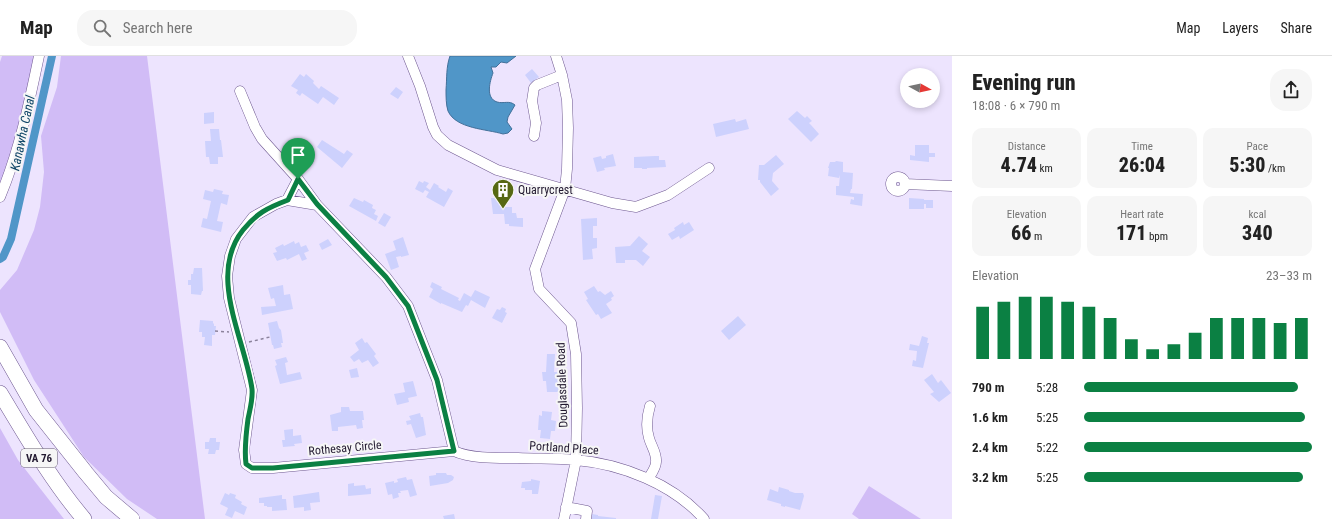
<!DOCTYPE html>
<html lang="en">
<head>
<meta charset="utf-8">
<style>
	:root { --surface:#fff; --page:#f6f6f6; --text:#222; --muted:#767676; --line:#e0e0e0; --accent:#0b8043 }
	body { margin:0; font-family:"Roboto Condensed",sans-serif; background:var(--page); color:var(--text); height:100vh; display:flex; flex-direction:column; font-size:15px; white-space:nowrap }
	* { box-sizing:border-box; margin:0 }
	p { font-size:13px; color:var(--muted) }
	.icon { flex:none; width:22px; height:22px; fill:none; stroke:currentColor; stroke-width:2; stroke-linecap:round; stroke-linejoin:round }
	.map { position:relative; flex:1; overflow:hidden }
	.panel { display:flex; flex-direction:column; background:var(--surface); width:380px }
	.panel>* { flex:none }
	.needle { width:26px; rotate:98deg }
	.fabs { position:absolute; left:900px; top:12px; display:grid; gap:8px }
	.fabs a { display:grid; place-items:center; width:40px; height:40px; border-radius:50%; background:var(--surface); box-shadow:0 2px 6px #0003; font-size:20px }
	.pin { position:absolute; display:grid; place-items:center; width:34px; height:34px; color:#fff; margin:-41px -17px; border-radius:50% 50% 50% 0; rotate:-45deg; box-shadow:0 0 4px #0007 }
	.pin .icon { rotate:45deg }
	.round { display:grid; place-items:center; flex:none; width:42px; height:42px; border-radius:16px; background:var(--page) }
	.summary { display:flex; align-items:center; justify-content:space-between; height:68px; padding:0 20px }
	h1 { font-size:22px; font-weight:800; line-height:30px }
	.stats { display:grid; grid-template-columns:repeat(3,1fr); gap:6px; height:68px; padding:4px 20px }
	.stats div { display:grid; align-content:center; border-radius:10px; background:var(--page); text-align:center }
	.stats b { font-size:20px; font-weight:800 }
	.stats small { font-size:11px; font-weight:400 }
	.stats p { font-size:11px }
	.chart { height:112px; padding:8px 20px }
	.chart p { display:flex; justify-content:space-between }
	.chart svg { width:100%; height:72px; margin-top:4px; stroke:var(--accent); stroke-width:6 }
	ul { padding:0 20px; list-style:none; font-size:13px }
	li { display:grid; grid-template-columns:64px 48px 1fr; align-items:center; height:30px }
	li i { height:10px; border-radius:5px; background:var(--accent) }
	header { display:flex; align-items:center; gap:24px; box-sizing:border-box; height:56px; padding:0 20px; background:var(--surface); border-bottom:1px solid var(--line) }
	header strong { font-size:19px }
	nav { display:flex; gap:22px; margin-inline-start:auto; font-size:14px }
	.search { width:280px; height:36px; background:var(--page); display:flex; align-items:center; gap:10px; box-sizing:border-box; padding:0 14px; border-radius:16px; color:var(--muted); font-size:15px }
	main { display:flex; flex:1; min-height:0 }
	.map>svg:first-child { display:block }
	.green { fill:#d1bcf6 }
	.water { fill:#5096c8; stroke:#42709a }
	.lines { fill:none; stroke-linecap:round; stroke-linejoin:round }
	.canal { stroke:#5096c8; stroke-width:8 }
	.building { fill:#cdd1fd }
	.minor-casing { stroke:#6e5890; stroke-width:11 }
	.highway-casing { stroke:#6e5890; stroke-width:16 }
	.path { stroke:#8c839c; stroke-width:1.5; stroke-dasharray:3 3; stroke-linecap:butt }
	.minor { stroke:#fff; stroke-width:10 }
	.highway { stroke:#fff; stroke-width:15 }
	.route-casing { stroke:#fff; stroke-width:8 }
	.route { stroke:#0b8043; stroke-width:5 }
	.labels { text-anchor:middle; stroke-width:4; stroke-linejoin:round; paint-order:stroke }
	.shield { fill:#f6f6f6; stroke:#625b6b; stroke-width:1 }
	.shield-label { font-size:11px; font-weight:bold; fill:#221930 }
	.poi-label { font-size:12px; fill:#221930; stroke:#f6f6f6; text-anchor:start }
	.street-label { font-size:12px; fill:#221930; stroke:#f6f6f6 }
	.water-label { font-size:13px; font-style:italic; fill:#104668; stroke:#f6f6f6 }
</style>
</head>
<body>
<header>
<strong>Map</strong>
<div class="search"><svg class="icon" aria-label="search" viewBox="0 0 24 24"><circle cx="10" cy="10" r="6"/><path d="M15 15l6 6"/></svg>Search here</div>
<nav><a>Map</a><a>Layers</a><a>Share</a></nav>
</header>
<main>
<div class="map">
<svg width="952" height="463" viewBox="0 0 952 463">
	<rect width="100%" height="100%" fill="#ede4fe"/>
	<path class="green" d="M2,0H37L15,92L0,135V6Z
		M61,0H147L205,463H157L127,443L84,401L34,324L0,256V234L17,214L34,174L40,151L44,116L41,80L57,31Z
		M0,372L18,404L64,463H0Z
		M869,430L921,463H859L852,458Z"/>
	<path class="water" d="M450,0H516L507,7L501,6L496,11H491L493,17C490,25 485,42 497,46C504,48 509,44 515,49L508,61L507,66L512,73L508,77L503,78C487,73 456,73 448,55C446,49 446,40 446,34C447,22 446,11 450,0Z"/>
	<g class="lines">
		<path class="canal" d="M0,203L3,201L11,183L52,0"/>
	</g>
	<path class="building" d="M532,13L539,21L531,27L525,19Z
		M300,18L304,21L306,18L314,25L313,27L319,33L321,30L339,42L334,49L323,41L318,48L302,37L300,40L296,37L298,34L291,30Z
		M396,31L403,36L398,43L390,38Z
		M797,55L805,62L807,60L812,65L809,67L811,69L819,78L811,86L788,63Z
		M214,56V67L204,68V57Z
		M735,63L736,66L746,63L749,73L716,81L713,68Z
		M210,73H219L220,84H221L223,101H218V108H210L209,101H206L205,85H211Z
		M322,84L344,98L347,94L353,98L342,112L317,91Z
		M915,89H929V97H935V101H929V106L910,104V99L915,100Z
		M613,98L616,110L604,112L605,114L597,116L593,102L601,100L602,103L606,102V100Z
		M776,99L784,108L773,117L772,125L779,133L771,140L760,126V124H758L759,109H764Z
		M655,100H659V104H665L666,111L647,112V113H642V112H634V101Z
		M836,105L843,106V116L853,117L852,133H851L850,137L863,138L862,150L850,148L851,143L854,144V141L836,139V130H839L840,119L839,122L828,120L829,112H828L830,106H835Z
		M419,125L423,127L424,125L429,127L426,131L430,134L434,127L439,130L438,131L446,136L448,132L453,135L444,151L426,141L429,136L425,134L423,137L415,133Z
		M214,133L223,135L222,138L229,139L227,149L221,147L217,165L223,166L221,176L201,171L203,162L207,163L211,145L203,143L205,134L213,136Z
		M494,138H502V151H512V157H516L517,162H523V171L509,170V168H505L504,158H493L491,142H494Z
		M354,142L363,146L364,144L373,149L372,152L376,154L374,158L378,160L376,165L349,150Z
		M909,142L924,143V144H933V152H926V148H924V153H909Z
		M384,157L391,161L385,171L378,167Z
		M597,162V170H593V182H597V192L592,193L593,203L583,204L581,163Z
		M683,166L684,169L689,166L694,174L680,183L679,180L672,184L668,178L675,174L674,172Z
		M639,180L648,188L642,195L650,201L643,210L636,204H625V207H616L615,191L630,190Z
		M403,181L409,199L401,201V200L396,201L399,211L391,214L385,198L396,194L393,185Z
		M328,183L332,189L322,194L319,188Z
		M294,185L295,188L299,186L301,191L306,189L309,195L304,197L307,203L302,205L299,198L287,204L286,202L277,205L273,197L277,196L275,192L283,188L284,190Z
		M194,212H202L203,235H202L201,239L191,238V229H188V224H191V218H193Z
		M432,226L442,231L441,233L459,242L458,244L460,245L464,237L471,241L475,234L490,241L485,252L471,244L468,250L466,249L462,256L441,247V248L429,241L433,233L430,231Z
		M283,229L284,239L290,238L293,253L262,259L261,251L276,250L274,242L271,243L268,232Z
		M594,230L598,236L600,235L605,239L611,235L614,240L611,242L612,244L606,248L612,257L601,263L598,258L596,259L586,244L588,243L584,236Z
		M502,251L506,253L505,256L507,257L502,267L492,262L497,253L500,254Z
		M738,260L746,269L729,284L721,275Z
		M200,264L213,265V267L214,268V270H216L215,279H212V290L204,289L205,281H202V276H199Z
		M277,265L279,272L281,274L283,287H281L282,291L274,293L273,289H272L268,267Z
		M922,280L928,282L927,287H929L923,312L912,310L913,304L916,305L917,295L909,294L910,288L919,290Z
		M362,282L365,287L367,286L376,298L374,300L379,307L373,311L368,304L362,307L359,303L354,306L350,301L359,294L355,287Z
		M547,298H555L554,316H558L559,336H547L546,325H543L542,316H546Z
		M286,301L288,306L285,307L287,319L300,316L302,323L280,328L275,310L277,309L275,304Z
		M357,312L359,321L351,322L349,314Z
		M932,318L938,327L941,324L951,337L939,346L930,338L934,336L924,324Z
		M413,325L417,340L408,342L409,346L397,349L394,338L405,336L403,327Z
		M341,351H349L350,355H363L364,364H362L363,372L357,373L356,369L338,371V375H332L330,359L341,356Z
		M542,355L552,356L551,364L556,365L555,375H551L550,383L540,382L541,374H538L539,359L542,360Z
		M420,357L421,361H423L426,379L416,382L411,368L407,369L406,365L411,364L409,360Z
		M293,373V380L301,379L302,387L294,388L295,390L283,391L282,384H285L284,374Z
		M210,382H216V386H220L219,394H216L215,398H208L209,393H205V386H209Z
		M436,417H446L447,419H451L454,421L453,424L448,427L430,430L429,420L436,419Z
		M406,421L407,424L412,423L417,439L410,441L408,434L400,435L401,437H398L399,441L393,443L392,438L388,439L385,427L394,425V427L398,426L397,423Z
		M531,423L540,425L538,438H532V434H525V432H521L522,426L531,425Z
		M354,427V430L365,429L366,433L371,432V438L348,440V428Z
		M779,431L789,434V435L795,437H803L804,440L800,454L785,450V451L781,450V448L767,444L770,433L778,436Z
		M319,436L320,446L310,447L311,454L304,455V451L294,452L293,440Z
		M225,437L229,439L230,437L236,439L235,442L242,446L241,448L247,451L244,459L235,455L232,462L225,459L228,452L220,448Z
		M282,439V443H286L287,454L272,455V451H267V450H264V447H259V442Z
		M655,439L662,440L658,463H651Z
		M454,458L455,463H444L443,460Z
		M592,458L598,459V460L616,462V463H592Z"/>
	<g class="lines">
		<g class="minor-casing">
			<path id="minor" d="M408,0L420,30L433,71L437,79L448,89L497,114L612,147L636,151L668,139L709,112
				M556,0L562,19L567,44L568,72L567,113L565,133L535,213L539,233L571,267L576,298L577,352L576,404L564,463
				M240,35L255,71L262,83L298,123L317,149L386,221L408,250L437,324L454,395
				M534,80L536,67L532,45L534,32L537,29L562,19
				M891 128a7 7 0 1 1 14 0a7 7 0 1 1-14 0Z
				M905,128L952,130
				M0,141C19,96 29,48 39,0
				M287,144L298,123
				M317,149L287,144L276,148L260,157L253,161L236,183L230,200L227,220L229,242L252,334L244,394L246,408L252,412H273L454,395
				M454,395C471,403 499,402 518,402C537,403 557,402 576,404C622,408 673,428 704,463
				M648,423C651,418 656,412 656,406C657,397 651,390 649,382C646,372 647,360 650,350
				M566,451L587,455L586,463"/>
		</g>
		<g class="highway-casing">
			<path id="highway" d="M0,291L36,354L86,417L106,441L132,463
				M0,337C26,380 51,424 84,463"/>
		</g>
		<path class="path" d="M215,275L229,276
			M249,286L270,281"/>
		<use href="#minor" class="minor"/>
		<use href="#highway" class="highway"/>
	</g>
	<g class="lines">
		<g class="route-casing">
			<path id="route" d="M298,123L317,148L386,221L408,250L437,324L454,395L273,412H252L246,408C244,393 246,378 248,363C250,353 253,343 252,333C245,283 207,219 243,174C257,157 267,152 288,144Z"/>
		</g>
		<use href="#route" class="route"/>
	</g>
	<defs>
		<g id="building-pin" transform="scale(1.15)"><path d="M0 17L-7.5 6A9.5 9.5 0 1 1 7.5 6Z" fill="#566813" stroke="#f6f6f6"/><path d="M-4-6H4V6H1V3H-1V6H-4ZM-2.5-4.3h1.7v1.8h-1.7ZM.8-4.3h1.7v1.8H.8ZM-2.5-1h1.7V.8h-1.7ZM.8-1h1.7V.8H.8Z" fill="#fff"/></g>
	</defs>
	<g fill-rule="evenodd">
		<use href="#building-pin" x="503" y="134"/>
	</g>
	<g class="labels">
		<rect class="shield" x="21" y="393" width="36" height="18" rx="3"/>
		<g class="shield-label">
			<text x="39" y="406">VA 76</text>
		</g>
		<g class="poi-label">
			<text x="518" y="138">Quarrycrest</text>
		</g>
		<g class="street-label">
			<text transform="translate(562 329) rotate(-92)" y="4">Douglasdale Road</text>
			<text transform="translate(345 392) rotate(-5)" y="4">Rothesay Circle</text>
			<text transform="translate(564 392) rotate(4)" y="4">Portland Place</text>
		</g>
		<g class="water-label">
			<text transform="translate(22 77) rotate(-78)" y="5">Kanawha Canal</text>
		</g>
	</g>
</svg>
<div class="fabs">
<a><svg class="needle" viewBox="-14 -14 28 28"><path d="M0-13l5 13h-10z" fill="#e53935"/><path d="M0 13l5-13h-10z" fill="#767676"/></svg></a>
</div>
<div class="pin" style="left:298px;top:123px;background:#1e9e55"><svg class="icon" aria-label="arrive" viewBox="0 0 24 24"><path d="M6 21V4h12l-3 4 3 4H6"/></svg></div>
</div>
<section class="panel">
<div class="summary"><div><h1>Evening run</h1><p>18:08 · 6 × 790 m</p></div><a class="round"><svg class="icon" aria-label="share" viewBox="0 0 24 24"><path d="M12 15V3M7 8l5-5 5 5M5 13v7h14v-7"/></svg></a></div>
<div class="stats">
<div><p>Distance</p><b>4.74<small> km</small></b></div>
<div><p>Time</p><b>26:04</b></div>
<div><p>Pace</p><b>5:30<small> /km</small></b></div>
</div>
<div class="stats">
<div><p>Elevation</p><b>66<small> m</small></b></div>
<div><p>Heart rate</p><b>171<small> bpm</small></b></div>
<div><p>kcal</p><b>340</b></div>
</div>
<div class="chart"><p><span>Elevation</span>23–33 m</p>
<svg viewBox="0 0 160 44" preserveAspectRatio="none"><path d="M5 44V12M15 44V9M25 44V6M35 44V6M45 44V9M55 44V12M65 44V19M75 44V32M85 44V38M95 44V35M105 44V28M115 44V19M125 44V19M135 44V19M145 44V22M155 44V19"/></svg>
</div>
<ul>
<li><b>790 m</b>5:28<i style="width:94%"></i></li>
<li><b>1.6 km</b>5:25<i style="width:97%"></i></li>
<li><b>2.4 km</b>5:22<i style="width:100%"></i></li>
<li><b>3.2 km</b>5:25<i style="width:96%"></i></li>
</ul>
</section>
</main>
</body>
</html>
